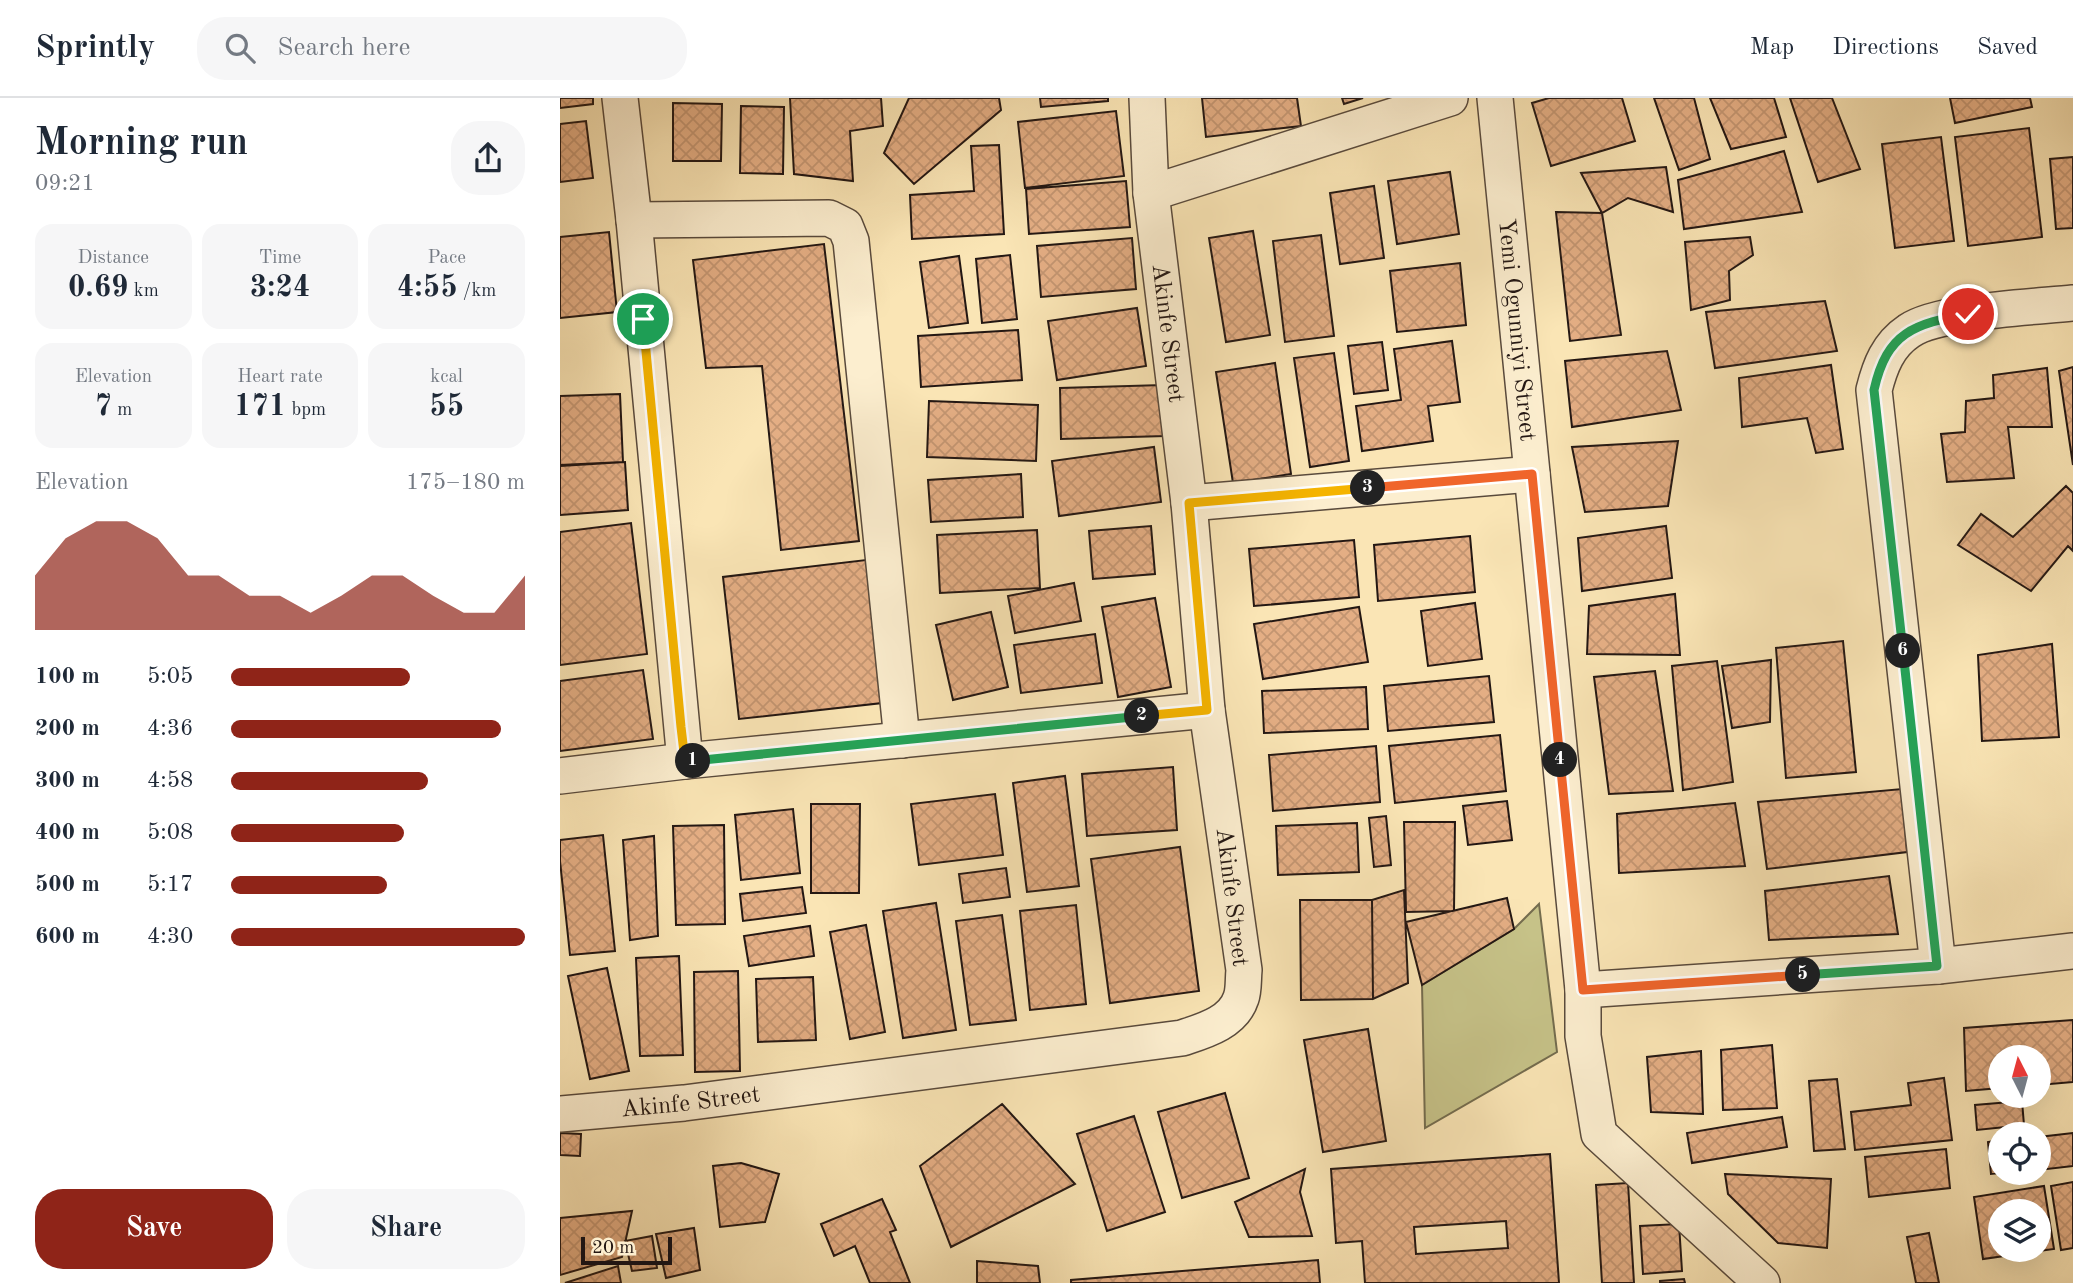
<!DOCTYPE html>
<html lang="en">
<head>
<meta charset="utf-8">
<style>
	:root { --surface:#fff; --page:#f6f6f7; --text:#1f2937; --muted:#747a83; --line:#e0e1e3; --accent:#8f2418 }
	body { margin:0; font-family:"Old Standard TT",serif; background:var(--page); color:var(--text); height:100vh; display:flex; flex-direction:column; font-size:26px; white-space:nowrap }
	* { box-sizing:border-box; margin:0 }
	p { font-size:23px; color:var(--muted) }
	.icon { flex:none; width:38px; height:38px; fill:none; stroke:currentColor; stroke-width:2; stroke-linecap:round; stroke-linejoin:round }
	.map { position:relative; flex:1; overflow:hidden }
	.side { display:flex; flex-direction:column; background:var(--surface); width:560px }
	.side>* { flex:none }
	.needle { width:46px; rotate:354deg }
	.tools { position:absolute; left:1428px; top:947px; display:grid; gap:14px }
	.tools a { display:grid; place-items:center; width:63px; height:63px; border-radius:50%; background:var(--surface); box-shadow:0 7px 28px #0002; font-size:35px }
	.scale { position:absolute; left:21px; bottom:18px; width:91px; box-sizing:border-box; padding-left:7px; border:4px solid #231713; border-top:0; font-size:19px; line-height:24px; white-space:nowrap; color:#231713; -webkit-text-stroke:5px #fceecf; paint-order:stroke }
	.pin { position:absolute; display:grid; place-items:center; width:60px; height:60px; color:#fff; margin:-30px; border:4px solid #fff; border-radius:50%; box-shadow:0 2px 7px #0007 }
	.km { position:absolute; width:35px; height:35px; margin:-18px; border-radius:50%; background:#222; color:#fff; font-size:19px; line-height:35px; text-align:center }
	.round { display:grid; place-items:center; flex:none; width:74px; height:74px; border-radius:28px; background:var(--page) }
	.headline { display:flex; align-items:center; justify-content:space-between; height:119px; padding:0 35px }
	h1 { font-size:38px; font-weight:600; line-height:52px }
	.metrics { display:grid; grid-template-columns:repeat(3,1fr); gap:10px; height:119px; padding:7px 35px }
	.metrics div { display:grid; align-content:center; border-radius:18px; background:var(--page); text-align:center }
	.metrics b { font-size:30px; font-weight:600 }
	.metrics small { font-size:19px; font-weight:400 }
	.metrics p { font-size:19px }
	.chart { height:196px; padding:14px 35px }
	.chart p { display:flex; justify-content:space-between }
	.chart svg { width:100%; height:126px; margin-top:7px; fill:var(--accent); opacity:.7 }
	.action { display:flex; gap:14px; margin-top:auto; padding:14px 35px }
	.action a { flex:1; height:80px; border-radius:28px; background:var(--accent); color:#fff; font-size:28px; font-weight:600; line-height:80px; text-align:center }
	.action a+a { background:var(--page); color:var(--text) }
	ul { padding:0 35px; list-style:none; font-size:23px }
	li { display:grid; grid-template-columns:112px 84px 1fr; align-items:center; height:52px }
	li i { height:18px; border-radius:9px; background:var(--accent) }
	header { display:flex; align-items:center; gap:42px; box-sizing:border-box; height:98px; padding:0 35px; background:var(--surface); border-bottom:2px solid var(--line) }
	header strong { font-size:33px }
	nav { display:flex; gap:38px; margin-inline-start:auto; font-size:24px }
	.search { width:490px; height:63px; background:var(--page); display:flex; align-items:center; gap:18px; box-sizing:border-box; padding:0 24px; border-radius:28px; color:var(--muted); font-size:26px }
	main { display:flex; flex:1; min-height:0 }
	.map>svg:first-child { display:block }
	.park { fill:#c6c288; stroke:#746c4e; stroke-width:2 }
	.building { fill:url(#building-cross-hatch); stroke:#231713; stroke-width:2; fill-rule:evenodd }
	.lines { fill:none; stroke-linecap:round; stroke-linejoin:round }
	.minor-casing { stroke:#594a3c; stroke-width:38 }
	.minor { stroke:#fceecf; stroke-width:35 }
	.split-1-casing { stroke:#fff; stroke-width:14 }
	.split-2-casing { stroke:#fff; stroke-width:14 }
	.split-3-casing { stroke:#fff; stroke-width:14 }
	.split-4-casing { stroke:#fff; stroke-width:14 }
	.split-5-casing { stroke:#fff; stroke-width:14 }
	.split-6-casing { stroke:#fff; stroke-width:14 }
	.split-7-casing { stroke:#fff; stroke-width:14 }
	.split-1 { stroke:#f5b400; stroke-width:9 }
	.split-2 { stroke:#22a559; stroke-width:9 }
	.split-3 { stroke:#f5b400; stroke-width:9 }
	.split-4 { stroke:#f0652b; stroke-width:9 }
	.split-5 { stroke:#f0652b; stroke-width:9 }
	.split-6 { stroke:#22a559; stroke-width:9 }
	.split-7 { stroke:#22a559; stroke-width:9 }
	.labels { text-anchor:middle; stroke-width:6; stroke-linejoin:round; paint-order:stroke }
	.street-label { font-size:24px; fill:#231713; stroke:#fceecf }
</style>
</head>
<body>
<header>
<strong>Sprintly</strong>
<div class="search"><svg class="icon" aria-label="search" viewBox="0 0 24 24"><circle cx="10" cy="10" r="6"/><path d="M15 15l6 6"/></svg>Search here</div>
<nav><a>Map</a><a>Directions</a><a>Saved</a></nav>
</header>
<main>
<section class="side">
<div class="headline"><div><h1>Morning run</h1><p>09:21</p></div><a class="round"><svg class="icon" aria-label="share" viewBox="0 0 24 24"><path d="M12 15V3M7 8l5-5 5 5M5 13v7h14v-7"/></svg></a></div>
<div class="metrics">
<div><p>Distance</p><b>0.69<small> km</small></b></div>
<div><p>Time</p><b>3:24</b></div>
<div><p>Pace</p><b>4:55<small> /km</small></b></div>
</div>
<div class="metrics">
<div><p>Elevation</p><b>7<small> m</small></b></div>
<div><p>Heart rate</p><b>171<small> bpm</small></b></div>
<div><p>kcal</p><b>55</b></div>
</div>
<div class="chart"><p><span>Elevation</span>175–180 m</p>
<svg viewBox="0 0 160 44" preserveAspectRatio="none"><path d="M0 44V25L10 12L20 6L30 6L40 12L50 25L60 25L70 32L80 32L90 38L100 32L110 25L120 25L130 32L140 38L150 38L160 25V44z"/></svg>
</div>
<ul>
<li><b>100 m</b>5:05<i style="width:61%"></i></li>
<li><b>200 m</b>4:36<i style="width:92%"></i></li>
<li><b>300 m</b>4:58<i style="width:67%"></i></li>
<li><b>400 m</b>5:08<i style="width:59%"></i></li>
<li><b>500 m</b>5:17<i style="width:53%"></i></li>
<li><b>600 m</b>4:30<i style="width:100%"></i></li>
</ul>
<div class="action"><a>Save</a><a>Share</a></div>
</section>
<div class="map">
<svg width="1513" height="1185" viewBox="0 0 1513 1185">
	<defs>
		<pattern id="building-cross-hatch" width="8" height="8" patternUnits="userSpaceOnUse" patternTransform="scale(1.75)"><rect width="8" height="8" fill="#e4ae84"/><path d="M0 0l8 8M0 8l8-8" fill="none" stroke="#c39571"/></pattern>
	</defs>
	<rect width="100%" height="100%" fill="#fae5b5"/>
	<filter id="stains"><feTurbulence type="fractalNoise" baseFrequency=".00286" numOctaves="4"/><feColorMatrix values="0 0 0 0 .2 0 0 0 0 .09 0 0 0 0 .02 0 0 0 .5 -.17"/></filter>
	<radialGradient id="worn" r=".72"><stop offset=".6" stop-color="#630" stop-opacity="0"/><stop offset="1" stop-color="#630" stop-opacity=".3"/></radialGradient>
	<path class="park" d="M979,806L997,954L865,1030L862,887L954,831Z"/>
	<path class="building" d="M0,0H33V6L0,10Z
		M230,0H321L323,28L290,33L293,83L234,76Z
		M349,0H439L441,12L354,86L324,55Z
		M480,0H548V3L481,9Z
		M642,0H737L741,28L646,39Z
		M782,0H803L784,6Z
		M989,0H1062L1075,43L991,68L972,5Z
		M1094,0H1134L1150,61L1119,72Z
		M1150,0H1214L1226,39L1171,51Z
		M1230,0H1272L1300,71L1258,84Z
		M1390,0H1470L1472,9L1395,25Z
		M113,5L162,6L161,63H113Z
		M181,8L224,9L223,76L180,75Z
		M556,13L564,78L465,90L458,24Z
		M26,23L33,80L0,84V26Z
		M1469,30L1482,139L1408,148L1395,39Z
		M1381,39L1394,143L1335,150L1322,46Z
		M439,47L444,136L352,141L350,97L414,93L411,48Z
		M1224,53L1242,114L1124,131L1118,82Z
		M1513,59V130L1496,131L1490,61Z
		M1106,69L1113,114L1068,100L1042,115L1021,75Z
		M890,74L899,136L837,146L828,83Z
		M566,83L570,129L469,136L466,91Z
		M814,88L824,160L780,166L770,95Z
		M996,114L1042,115L1061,237L1010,243Z
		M693,133L710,237L666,244L649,140Z
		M49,134L57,214L0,220V139Z
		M761,137L774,238L725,244L713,143Z
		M1190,139L1193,157L1169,173L1170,202L1131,212L1125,144Z
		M572,140L576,191L481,199L477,148Z
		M264,146L299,443L221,452L202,268L146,270L133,162Z
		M450,157L457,221L422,225L416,161Z
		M399,158L408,225L369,230L360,164Z
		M900,165L906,227L837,234L830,173Z
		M1265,203L1277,253L1155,270L1146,214Z
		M577,210L586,268L497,282L488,223Z
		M458,232L462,282L361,289L358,238Z
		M892,243L900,304L868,308L873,343L802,353L796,308L841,302L834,251Z
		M822,244L828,292L794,296L788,248Z
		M1107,253L1121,312L1012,329L1005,263Z
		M774,255L789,363L750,369L734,260Z
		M715,265L731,376L673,385L656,274Z
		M1271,267L1283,351L1256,355L1247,320L1182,329L1179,280Z
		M1513,269V367L1499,273Z
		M1487,270L1492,329H1448L1454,380L1387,384L1381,336L1405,334L1406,303L1434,300L1433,277Z
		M603,287L605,338L501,341L500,290Z
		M60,296L63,364L0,367V298Z
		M369,303L478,307L476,363L367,359Z
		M1118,343L1108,408L1025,414L1012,349Z
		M594,349L601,404L499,418L492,363Z
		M65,364L68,412L0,417V368Z
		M461,376L463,419L371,424L368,382Z
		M1506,388L1513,395V453L1508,448L1471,493L1398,447L1421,416L1453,439Z
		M71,425L87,556L0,567V434Z
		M591,428L595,476L533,481L529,433Z
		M1106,428L1112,480L1022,493L1018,440Z
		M477,432L480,490L380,495L377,437Z
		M910,438L915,494L818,503L814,447Z
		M794,442L799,499L694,508L689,451Z
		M306,462L322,605L179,621L163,479Z
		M514,485L521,523L455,535L448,498Z
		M1115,496L1120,557L1027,556L1029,508Z
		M595,500L611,589L558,599L542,509Z
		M915,505L922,561L868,568L861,513Z
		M799,509L808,564L703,581L694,526Z
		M431,514L448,589L393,602L376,527Z
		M535,536L542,585L461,595L454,547Z
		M1283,543L1296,674L1226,680L1216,550Z
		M1492,546L1499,639L1422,643L1418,557Z
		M1211,562L1210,624L1172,630L1162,568Z
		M1157,563L1173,684L1123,692L1112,568Z
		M83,572L93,641L0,653V583Z
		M1095,573L1113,693L1049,696L1034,579Z
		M929,578L934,624L828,633L824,588Z
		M806,589L808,631L704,635L702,593Z
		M940,637L946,693L835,705L829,648Z
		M816,648L820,704L713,713L709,657Z
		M613,669L617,732L527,738L522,676Z
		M505,678L519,788L467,794L453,685Z
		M1342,691L1347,754L1207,771L1198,704Z
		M435,696L443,757L359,767L351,706Z
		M947,703L952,742L908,747L903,708Z
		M1175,705L1185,768L1059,775L1057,716Z
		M251,706H300L299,795H251Z
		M233,711L240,775L181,782L175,717Z
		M826,718L831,767L814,769L809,720Z
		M844,724H895L894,813L846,814Z
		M797,725L799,774L718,777L716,728Z
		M164,727L165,826L116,827L113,728Z
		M43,737L55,853L10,857L0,763V742Z
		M94,738L98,838L70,842L63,742Z
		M620,749L639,893L550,905L531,761Z
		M446,770L450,799L403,805L399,776Z
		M1329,778L1338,836L1209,842L1205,793Z
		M242,789L246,815L183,823L180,796Z
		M844,792L848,885L813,901L812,802Z
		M947,800L954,831L862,887L846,824Z
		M740,802H812L813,901L741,902Z
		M376,805L396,932L343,940L323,813Z
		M516,807L526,906L470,912L460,813Z
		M442,817L456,922L410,927L396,823Z
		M306,827L325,934L290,941L270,834Z
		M250,828L254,858L189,868L184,838Z
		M119,858L123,957L80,958L76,860Z
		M47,870L69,973L30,981L8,878Z
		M178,873L180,973L135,974L134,874Z
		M253,879L256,942L198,944L196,881Z
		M1513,922V984L1479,987V959H1440V990L1406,993L1404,930Z
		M808,931L826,1043L763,1054L744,942Z
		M1212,947L1217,1010L1163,1012L1161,952Z
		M1141,953L1143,1016L1091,1014L1087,959Z
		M1384,980L1392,1042L1295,1052L1291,1014L1351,1007L1348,985Z
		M1277,981L1285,1051L1254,1053L1249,983Z
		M665,995L689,1080L622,1100L598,1014Z
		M1462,1003L1464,1027L1417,1032L1415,1007Z
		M442,1006L515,1086L391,1149L360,1068Z
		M574,1018L605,1114L547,1133L517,1036Z
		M1222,1019L1227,1049L1132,1065L1127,1035Z
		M0,1035L21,1036L20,1058L0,1057Z
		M1513,1035V1068L1479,1072V1039Z
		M1440,1042V1074H1450L1431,1076L1428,1044Z
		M1386,1051L1390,1090L1309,1099L1305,1059Z
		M990,1056L999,1185H805L802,1143L776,1145L771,1071ZM946,1123L948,1150L856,1156L854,1129Z
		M181,1065L219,1076L205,1124L160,1129L153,1068Z
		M745,1071L740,1094L752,1138L689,1139L675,1104Z
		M1165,1076L1271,1081L1267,1150L1218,1145L1168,1096Z
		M1513,1084V1150L1501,1152L1491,1088Z
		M1068,1085L1074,1185H1042L1036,1087Z
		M1484,1088L1494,1151L1423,1161L1414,1099ZM1440,1113H1479V1152H1440Z
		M322,1101L336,1132L330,1134L350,1185H310L295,1148L274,1158L261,1126Z
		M72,1113L62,1159L0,1177V1120Z
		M1119,1126L1122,1173L1083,1176L1080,1128Z
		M134,1130L140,1172L106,1180L96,1136Z
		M1369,1135L1379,1185H1356L1347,1139Z
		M92,1138L97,1170L72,1173L65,1143Z
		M758,1162L760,1185H511V1182Z
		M417,1163L478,1168L480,1185H417Z
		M58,1168L61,1185H5Z
		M1124,1181L1125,1185H1100V1183Z"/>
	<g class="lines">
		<g class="minor-casing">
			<g id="minor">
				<path d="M60,0L74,122L125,663"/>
				<path id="s1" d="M935,0L1023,892V938L1039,1036L1202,1185"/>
				<path d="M591,95L890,0"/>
				<path d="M74,122L269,120L285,128L291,143L342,642"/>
				<path d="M629,405L972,376"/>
				<path d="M0,678L125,663L647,612"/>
				<path d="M1378,868L1314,292C1320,268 1328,247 1349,233C1377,213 1475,209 1513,205"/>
				<path d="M1023,892L1378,868L1513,853"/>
				<path id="s2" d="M0,1016L124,1005L622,940C643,933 673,925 681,900C684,892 683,881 684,872L647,612L629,405L591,95L587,0"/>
			</g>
		</g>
		<use href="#minor" class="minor"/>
	</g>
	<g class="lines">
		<g class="split-1-casing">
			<path id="split-1" d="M83,221L121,629L125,663H133"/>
		</g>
		<g class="split-2-casing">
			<path id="split-2" d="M133,663L582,618"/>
		</g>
		<g class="split-3-casing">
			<path id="split-3" d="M582,618L647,612L629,405L808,390"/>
		</g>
		<g class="split-4-casing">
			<path id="split-4" d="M808,390L972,376L1000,662"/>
		</g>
		<g class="split-5-casing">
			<path id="split-5" d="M1000,662L1023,892L1243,877"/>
		</g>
		<g class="split-6-casing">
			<path id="split-6" d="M1243,877L1377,868L1343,553"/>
		</g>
		<g class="split-7-casing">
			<path id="split-7" d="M1343,553L1314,292C1327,234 1354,226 1408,216"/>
		</g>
		<use href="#split-1" class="split-1"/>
		<use href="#split-2" class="split-2"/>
		<use href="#split-3" class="split-3"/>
		<use href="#split-4" class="split-4"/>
		<use href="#split-5" class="split-5"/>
		<use href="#split-6" class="split-6"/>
		<use href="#split-7" class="split-7"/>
	</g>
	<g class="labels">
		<g class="street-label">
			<text dy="8" stroke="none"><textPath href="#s1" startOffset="233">Yemi Ogunniyi Street</textPath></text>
			<text transform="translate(609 235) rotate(83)" y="8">Akinfe Street</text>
			<text transform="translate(673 799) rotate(83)" y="8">Akinfe Street</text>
			<text dy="8" stroke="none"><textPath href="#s2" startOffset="131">Akinfe Street</textPath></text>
		</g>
	</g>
	<rect width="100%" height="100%" filter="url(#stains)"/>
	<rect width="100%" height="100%" fill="url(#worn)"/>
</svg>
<div class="tools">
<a><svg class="needle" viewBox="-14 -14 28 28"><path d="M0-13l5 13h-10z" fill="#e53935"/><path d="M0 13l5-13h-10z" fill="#747a83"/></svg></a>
<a><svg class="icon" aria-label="locate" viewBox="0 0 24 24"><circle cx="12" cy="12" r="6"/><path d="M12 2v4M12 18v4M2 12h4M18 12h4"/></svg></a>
<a><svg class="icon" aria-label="layers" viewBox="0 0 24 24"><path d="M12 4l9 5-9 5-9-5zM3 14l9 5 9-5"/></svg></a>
</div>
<div class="scale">20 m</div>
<div class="pin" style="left:83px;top:221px;background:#1e9e55"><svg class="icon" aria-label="arrive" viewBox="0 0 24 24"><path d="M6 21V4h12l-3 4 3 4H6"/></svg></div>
<div class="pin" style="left:1408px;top:216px;background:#d93025"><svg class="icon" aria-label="check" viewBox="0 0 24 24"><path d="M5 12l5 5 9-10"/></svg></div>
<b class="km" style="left:133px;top:663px">1</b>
<b class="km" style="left:582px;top:618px">2</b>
<b class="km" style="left:808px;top:390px">3</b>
<b class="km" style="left:1000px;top:662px">4</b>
<b class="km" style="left:1243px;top:877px">5</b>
<b class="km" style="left:1343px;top:553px">6</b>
</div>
</main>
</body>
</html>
